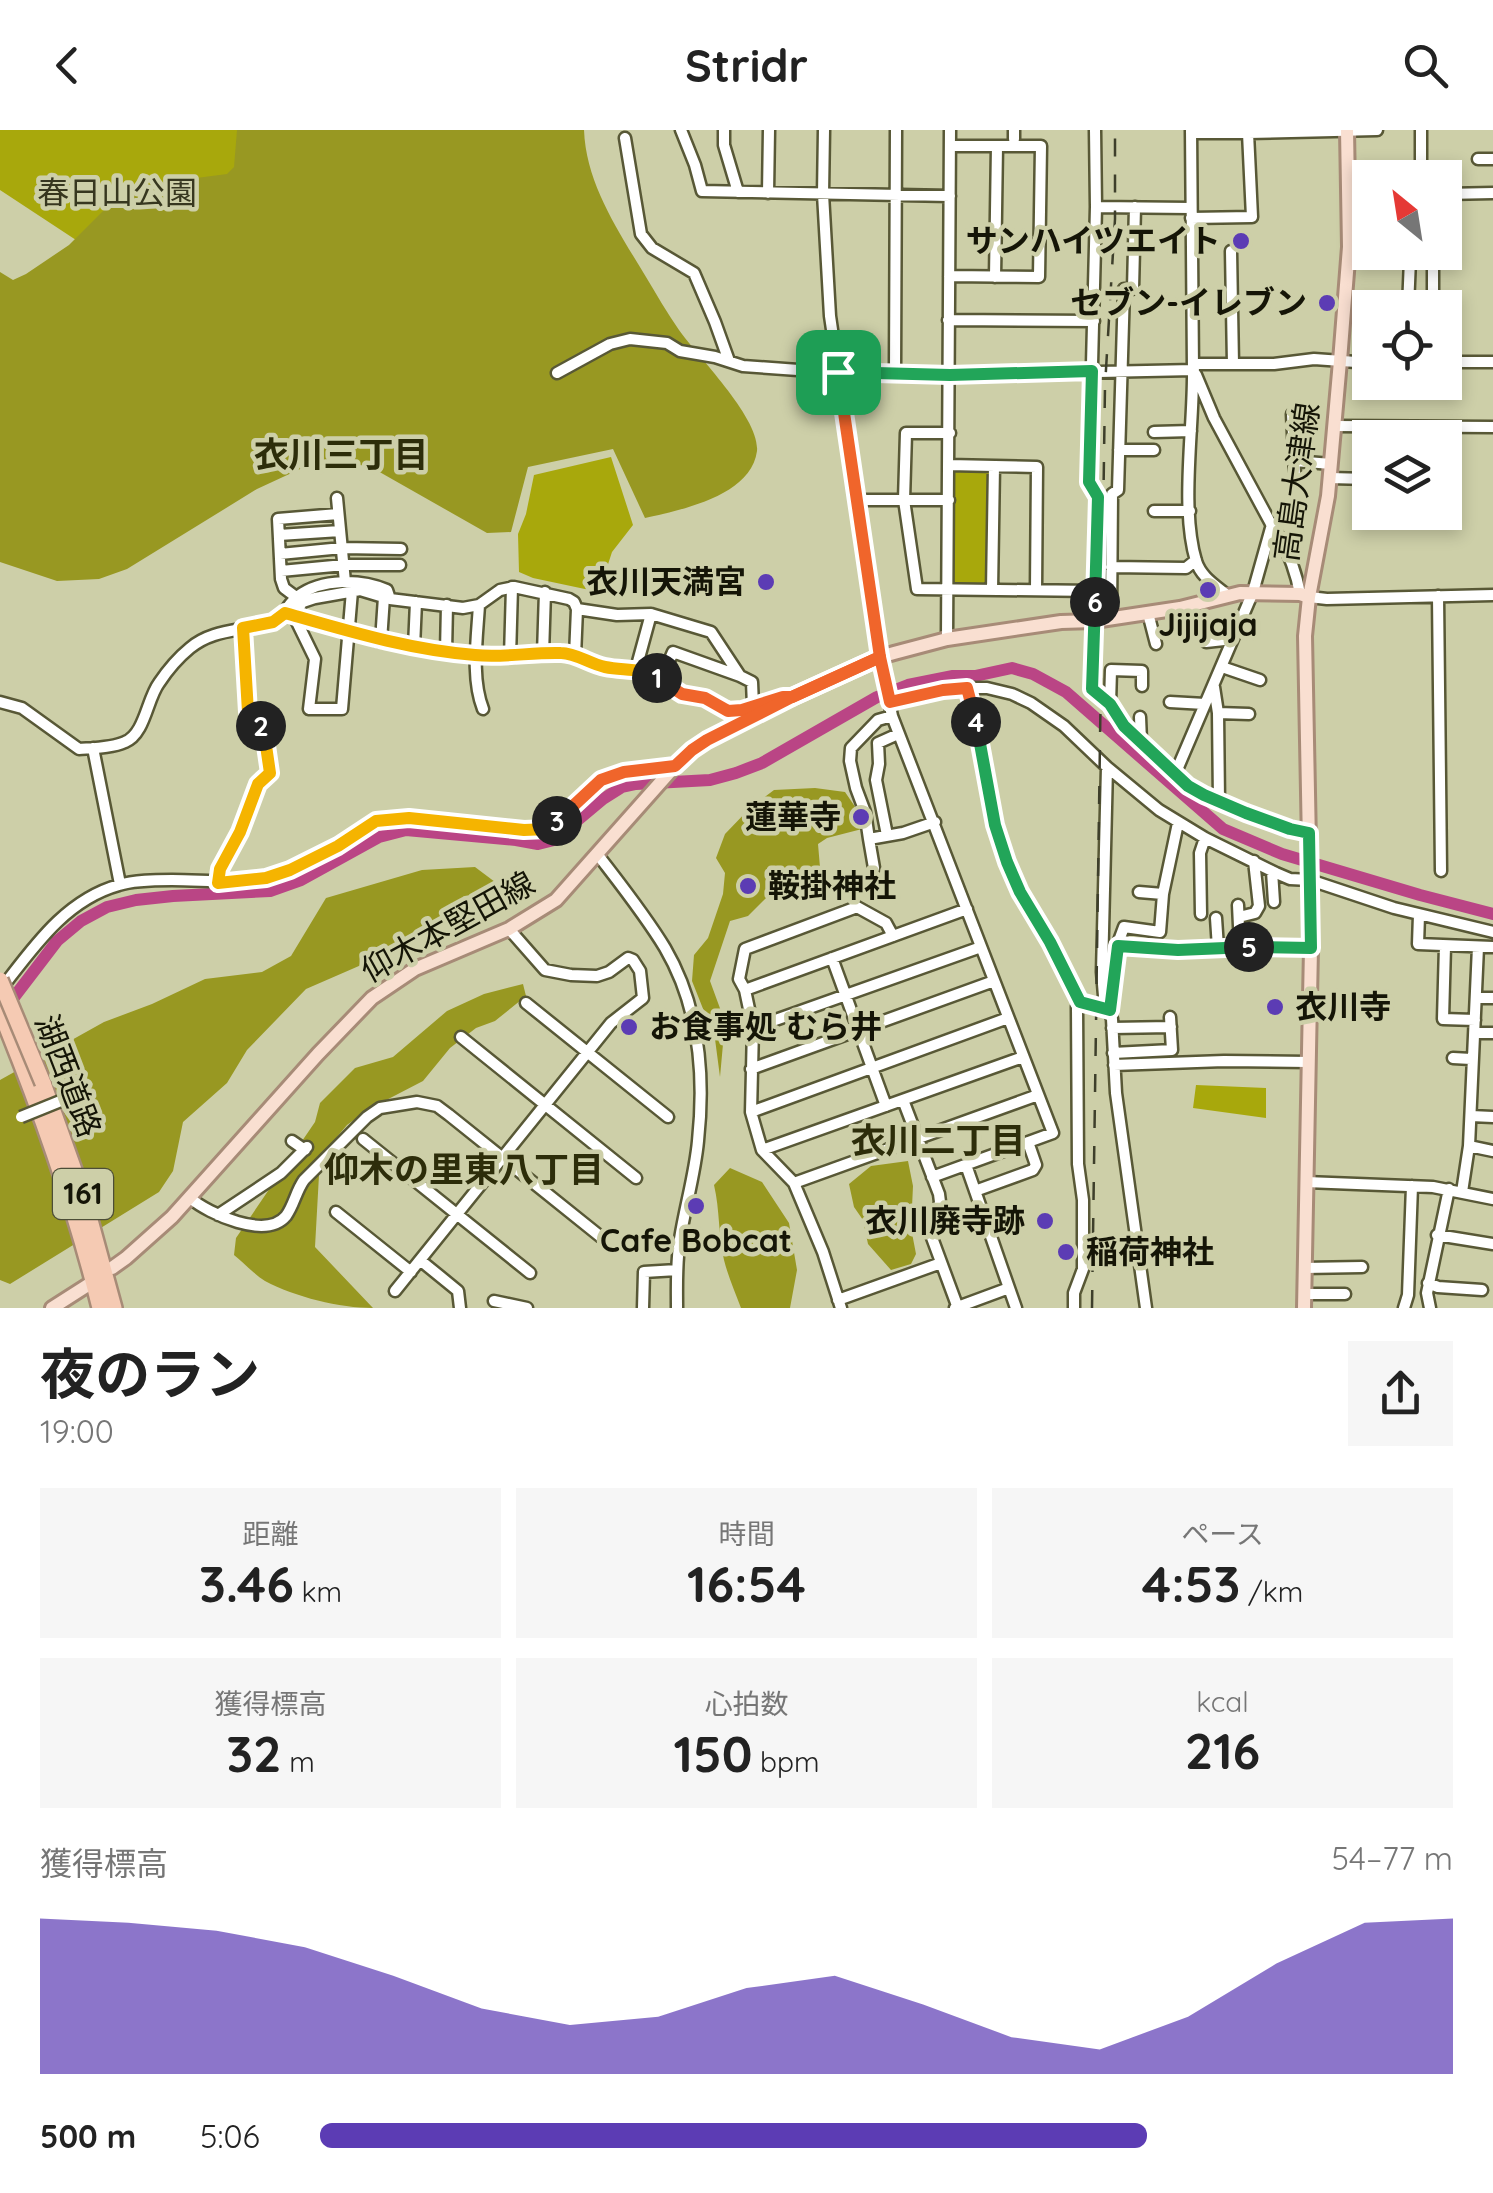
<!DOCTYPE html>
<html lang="ja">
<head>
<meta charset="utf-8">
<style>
	:root { --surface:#fff; --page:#f6f6f6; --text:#222; --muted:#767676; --accent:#5c3cb4 }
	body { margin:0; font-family:Quicksand,"Noto Sans JP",sans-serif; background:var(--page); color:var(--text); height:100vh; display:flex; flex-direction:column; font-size:38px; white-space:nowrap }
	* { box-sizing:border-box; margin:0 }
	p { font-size:32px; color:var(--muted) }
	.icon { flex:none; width:55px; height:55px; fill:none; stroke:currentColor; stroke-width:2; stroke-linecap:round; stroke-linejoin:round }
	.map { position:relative; height:1178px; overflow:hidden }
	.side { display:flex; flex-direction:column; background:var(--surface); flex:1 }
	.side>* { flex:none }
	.needle { width:65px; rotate:330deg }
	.controls { position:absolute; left:1352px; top:30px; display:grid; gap:20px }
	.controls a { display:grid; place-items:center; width:110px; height:110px; border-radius:0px; background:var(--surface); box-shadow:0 5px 15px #0003; font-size:50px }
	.pin { position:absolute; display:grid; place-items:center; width:85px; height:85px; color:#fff; margin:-42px; border-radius:20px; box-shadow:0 5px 15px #0006 }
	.km { position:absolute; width:50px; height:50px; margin:-25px; border-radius:50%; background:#222; color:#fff; font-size:28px; line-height:50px; text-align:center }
	.round { display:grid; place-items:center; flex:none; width:105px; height:105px; border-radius:0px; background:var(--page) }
	.overview { display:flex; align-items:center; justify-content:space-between; height:170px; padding:0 40px }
	h1 { font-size:55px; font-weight:700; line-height:75px }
	.metrics { display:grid; grid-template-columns:repeat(3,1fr); gap:15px; height:170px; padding:10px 40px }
	.metrics div { display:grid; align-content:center; border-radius:0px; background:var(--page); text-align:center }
	.metrics b { font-size:50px; font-weight:700 }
	.metrics small { font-size:28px; font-weight:400 }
	.metrics p { font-size:28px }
	.chart { height:280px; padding:20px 40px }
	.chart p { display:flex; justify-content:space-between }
	.chart svg { width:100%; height:180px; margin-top:10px; fill:var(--accent); opacity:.7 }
	ul { padding:0 40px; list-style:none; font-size:32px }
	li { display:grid; grid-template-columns:160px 120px 1fr; align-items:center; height:75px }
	li i { height:25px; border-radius:12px; background:var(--accent) }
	header { display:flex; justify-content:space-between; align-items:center; height:130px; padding:0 40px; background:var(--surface); font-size:45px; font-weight:700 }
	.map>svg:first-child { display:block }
	.green { fill:#a8a80c }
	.forest { fill:#989822 }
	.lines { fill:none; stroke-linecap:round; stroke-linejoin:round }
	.river { stroke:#ba4585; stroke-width:12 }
	.minor-casing { stroke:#585836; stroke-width:15 }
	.major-casing { stroke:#a78b77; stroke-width:18 }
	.highway-casing { stroke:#a78b77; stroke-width:20 }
	.minor { stroke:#fff; stroke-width:10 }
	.major { stroke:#f9dfd1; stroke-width:12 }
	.highway { stroke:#f5cab3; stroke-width:15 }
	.rail { stroke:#3e3f2b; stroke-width:2.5; stroke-dasharray:18 18; stroke-linecap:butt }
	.minor-bridge-casing { stroke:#585836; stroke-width:15; stroke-linecap:butt }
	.highway-bridge-casing { stroke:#a78b77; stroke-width:20; stroke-linecap:butt }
	.minor-bridge { stroke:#fff; stroke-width:10 }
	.highway-bridge { stroke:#f5cab3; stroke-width:15 }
	.split-1-casing { stroke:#fff; stroke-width:20 }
	.split-2-casing { stroke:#fff; stroke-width:20 }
	.split-3-casing { stroke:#fff; stroke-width:20 }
	.split-4-casing { stroke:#fff; stroke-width:20 }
	.split-5-casing { stroke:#fff; stroke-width:20 }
	.split-6-casing { stroke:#fff; stroke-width:20 }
	.split-7-casing { stroke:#fff; stroke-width:20 }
	.split-1 { stroke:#f0652b; stroke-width:12 }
	.split-2 { stroke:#f5b400; stroke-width:12 }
	.split-3 { stroke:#f5b400; stroke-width:12 }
	.split-4 { stroke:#f0652b; stroke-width:12 }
	.split-5 { stroke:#22a559; stroke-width:12 }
	.split-6 { stroke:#22a559; stroke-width:12 }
	.split-7 { stroke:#22a559; stroke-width:12 }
	.poi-dot { fill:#5c3cb4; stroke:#cdcfa8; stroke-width:4 }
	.labels { text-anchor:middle; stroke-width:9; stroke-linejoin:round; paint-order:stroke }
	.shield { fill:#cdcfa8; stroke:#4c4d37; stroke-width:2.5 }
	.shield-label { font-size:30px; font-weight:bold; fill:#151507 }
	.park-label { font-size:32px; fill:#37371f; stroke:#cdcfa8 }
	.poi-label { font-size:32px; font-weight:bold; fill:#151507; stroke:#cdcfa8; text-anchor:end }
	.street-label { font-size:32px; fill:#151507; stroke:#cdcfa8 }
	.neighbourhood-label { font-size:35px; font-weight:bold; fill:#2d2d0a; stroke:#cdcfa8 }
</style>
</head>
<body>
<header><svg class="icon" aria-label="back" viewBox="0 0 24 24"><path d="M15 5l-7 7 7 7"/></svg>Stridr<svg class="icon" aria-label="search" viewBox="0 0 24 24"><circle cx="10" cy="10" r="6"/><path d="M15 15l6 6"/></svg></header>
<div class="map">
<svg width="1493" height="1178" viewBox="0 0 1493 1178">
	<rect width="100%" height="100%" fill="#cdcfa8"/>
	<path class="green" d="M0,0H278L266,62L114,135L0,60Z
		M611,327L633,395L612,422L599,462L533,448L519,442L518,404L526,384L534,345Z
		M955,338L990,339L988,454H953Z
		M1196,955L1266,958V988L1193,978Z"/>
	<path class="forest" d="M237,0H584C586,54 619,102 646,147C657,165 667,183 679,200C698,227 760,288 757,321C751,366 681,380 645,388L613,319L528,337L511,402L487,403L369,336L331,332L311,334L257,359L127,439L99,449L57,451L0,432V142L13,150L26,144L69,115L119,65L135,56L227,44L234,37Z
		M815,658L845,662L860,684L862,699L827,708L818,714L821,749L786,753L769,765L748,786L730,791L710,851L725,892L720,947L715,909L692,851L694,825L708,808L723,764L725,743L716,728L725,704L750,678L774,660Z
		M475,737L499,755L467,782L375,829L306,859L247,920L227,953L183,992L173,1041L159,1062L10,1154L0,1150V950L104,892L152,874L205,849L262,842L291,826L326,768L422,740Z
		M523,854L526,866L495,891L476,898L450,918L423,951L369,979L347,995L320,1027L315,1117L373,1178C340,1178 295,1167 265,1151C254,1144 244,1133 234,1125L236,1108L315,992L320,973L355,938L393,927L447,881L484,864Z
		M908,1031L913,1056L911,1098L916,1124L911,1134L891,1140L868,1114L863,1090L854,1077L849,1054L871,1036Z
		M730,1038L762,1052L789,1093L797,1140L790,1178H741C735,1162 728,1146 724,1130C718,1105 720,1080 714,1055Z"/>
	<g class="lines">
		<path class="river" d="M5,879L57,811L81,791L107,777L136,770L173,766L270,761L301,750L379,707L406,700L516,710L538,714L554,710L603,669L622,657L636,654L710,650L736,643L762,633L877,567L908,555L953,546H975L1012,538L1033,544L1066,562L1223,699L1282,724L1420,765L1493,784"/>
		<g class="minor-casing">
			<path id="minor" d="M681,0L695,35L702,61L950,66
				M724,0V15L738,62
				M824,0L823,64L830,186L880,527L892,586L1053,1003L932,1047
				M1095,0L1096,77L1089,352L1097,367L1093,559L1110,574
				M1191,0C1191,80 1193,159 1193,239C1194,296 1180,378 1196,431C1201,447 1215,455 1227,465
				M1421,0V48
				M1191,3H1248
				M625,8L641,104L652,118L694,143L715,192L729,231
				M1014,9V0
				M1478,29H1493
				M768,63L769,0
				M1445,64L1493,63
				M1096,77L1191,78
				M1191,88L1252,87L1248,3L1377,0
				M1231,121L1233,234
				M949,146L1039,147L1041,16H950
				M995,147L997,16
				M1408,178L1410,129
				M1433,178V137
				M948,190L1094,191
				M1445,232H1493
				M1193,234H1274L1314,229L1370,233
				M557,243L610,214L630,209L667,213L680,221L715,227L743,236L812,241L950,245L1194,240
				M895,243L896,0
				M1196,245L1214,288L1270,392C1272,397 1276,402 1279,407C1289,422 1297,446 1300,464
				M1292,284L1295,345
				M1334,296L1493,297
				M1154,302L1191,301
				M950,303H906L904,370L917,459L1096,461
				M1119,320H1154
				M1295,331L1331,334
				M949,335L1037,337L1036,460
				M1330,348L1368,349
				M337,368L345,452
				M856,370H949
				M1154,381H1190
				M279,405L340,401
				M280,424L342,418L401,419
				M1111,437L1186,438L1196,430
				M281,441L344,435H400
				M992,460L994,336
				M1438,466L1441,741
				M296,467L284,458L281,449L278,389L338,384
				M1309,467L1327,469L1493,465
				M479,475C477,509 471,548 483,579
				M285,483L379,511L446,522L510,527L560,523L572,525L607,538L647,542L682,563L705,569L728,581L742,580L779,568
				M1148,483L1156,514
				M292,485L303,472L315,468L349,462L360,460L390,469
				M294,486L315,529L309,579H342L352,461
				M1111,488L1112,364L1118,360L1124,159H1133L1135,77
				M947,509L950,0
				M381,511L384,467
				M1206,512L1233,509
				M414,517L416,472
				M446,522L447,475
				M543,524L545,462
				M575,526L577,479
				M510,527L512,457
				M1222,537L1260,550
				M636,539L651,484L711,502L740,546L752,552L753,576
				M661,550L673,522L740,546
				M1142,556V541L1111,540L1110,574L1125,597L1188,655L1204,665L1246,683L1309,703
				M1214,557L1218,583L1219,671
				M967,558L985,632L995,695L1007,733L1020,762L1050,811L1080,873L1110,880
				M0,572L22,578L79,619C93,618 112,618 125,612C145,604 147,569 159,553C167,541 179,527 190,518C214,498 243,502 270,492C285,487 287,474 298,466C322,448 361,449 387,460L390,469L463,478L479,475L500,460L514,457L569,469L574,472L577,479L617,485L651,484
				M1170,572L1205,574
				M890,573L958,558H987L1012,564L1031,573L1064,596L1107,637L1159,680L1205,708L1276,743L1290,749L1310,750L1394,778L1493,802
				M1218,583L1249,584
				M892,586L878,590L851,618L850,631L856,658L865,682L869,709L903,703L935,692
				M1140,587L1141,611
				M93,618L120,754
				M1107,637L1102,842L1104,866L1112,889L1116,963L1146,1178
				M1176,642L1253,462L1271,398
				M887,705L876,650L879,634L878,613L898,604
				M869,709L874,738
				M598,725C621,755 645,785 665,818C699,876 705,946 698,1011C695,1044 685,1077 680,1109C676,1132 677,1155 677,1178
				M1272,741L1274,772
				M217,753L219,739L240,702L259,654L270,643L264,602L248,582L243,499
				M1139,762L1163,764
				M1238,775L1240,817
				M1201,784L1200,723L1205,708
				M1419,785L1418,814L1493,817
				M1239,787L1255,783L1259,776L1254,731
				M1216,788L1218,818
				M1117,816C1182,820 1246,817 1311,818
				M1445,816L1443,889L1475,890
				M832,828L886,976
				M1,859C33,818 65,770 119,755C134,750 155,750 172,750C208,750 243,756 278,745C299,738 321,726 340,715C352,708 365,696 378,691C388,688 399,688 409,688L524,701L548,699L601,650L624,642L675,636
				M745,860L967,779
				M1476,868H1493
				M526,873L668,987
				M1110,879L1117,816L1124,797L1160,802L1163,764L1178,693
				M753,898L981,817
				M1112,898L1171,897
				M1475,903H1493
				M461,907L636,1048
				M1113,923L1172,920L1170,887
				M1453,928L1471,929
				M1114,935L1224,931L1309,932
				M751,939L994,851
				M903,970L939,1064L940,1072L931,1105L958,1178
				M751,982L1008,888
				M1471,986L1493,987
				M363,1009L530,1143
				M292,1011L305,1020
				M1469,1016L1493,1021
				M762,1020L1023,927
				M966,1035L1016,1178
				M1306,1052L1433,1057L1493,1069
				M794,1053L1038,965
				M975,1061L1033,1040L1036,1035L1028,1012
				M1462,1062L1469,1016L1478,817
				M190,1068C209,1084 266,1110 286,1086C294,1075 296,1061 304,1050L367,987L380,978L417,972L437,976L449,985L601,1107
				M336,1082L411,1142
				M218,1085L281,1043L307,1017
				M1437,1105L1493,1114
				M420,1130L458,1161L460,1178
				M1304,1138L1362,1137
				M1428,1153L1438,1157L1482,1160
				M395,1161L611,893L643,868L640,841L633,830L628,828L609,842L597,846L571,845L545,840L509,799
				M1304,1164H1345
				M838,1170L941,1133
				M494,1171L527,1178
				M643,1178L644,1142L677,1140
				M841,1178L823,1122L794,1053L762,1020L751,982L753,898L745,860L739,849L745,819L857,777L886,793L893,806
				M955,1178L1009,1158
				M1074,1178V1163L1083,1139V1070L1078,1034L1077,877L1080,873
				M1404,1178L1408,1165L1412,1056
				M1430,1178L1427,1163L1449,1059"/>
		</g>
		<g class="major-casing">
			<path id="major" d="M112,1138L126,1128L172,1087L318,924L372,868L415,839L509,799L556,770L675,636L692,620L707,610L792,567L880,527L894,523L947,509L1061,492L1094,491L1180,478L1240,463L1300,464L1309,467
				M52,1178L88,1155
				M1304,1178L1311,818L1305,506L1309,467L1328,366L1340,231L1349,117L1347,0"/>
		</g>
		<g class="highway-casing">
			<path id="highway" d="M0,880C40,978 75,1076 100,1178
				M43,953L84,1068L114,1178"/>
		</g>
		<use href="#minor" class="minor"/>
		<use href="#major" class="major"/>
		<use href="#highway" class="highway"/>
		<path class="rail" d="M1092,1178L1105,256L1115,89V0"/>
		<g class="minor-bridge-casing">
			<path id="minor-bridge" d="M21,987L68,968"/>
		</g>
		<g class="highway-bridge-casing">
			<path id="highway-bridge" d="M0,850L43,953"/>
		</g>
		<use href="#minor-bridge" class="minor-bridge"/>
		<use href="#highway-bridge" class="highway-bridge"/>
	</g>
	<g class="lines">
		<g class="split-1-casing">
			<path id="split-1" d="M657,548L682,564L705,568L728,581L742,580L783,567H792L880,527L838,242"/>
		</g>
		<g class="split-2-casing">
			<path id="split-2" d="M261,596L248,582L243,498L273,492L285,483C348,501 410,520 475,525C504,528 532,522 561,523C576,523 590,534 605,537C624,541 640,537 657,548"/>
		</g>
		<g class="split-3-casing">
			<path id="split-3" d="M261,596L264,602L270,643L258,654L240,702L220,739L218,753L266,748L290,740L338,716L376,691L409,688L524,700L548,699L557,691"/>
		</g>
		<g class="split-4-casing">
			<path id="split-4" d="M557,691L601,650L624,642L675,636L692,620L707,610L792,567L880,527L890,572L943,560L967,558L976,592"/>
		</g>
		<g class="split-5-casing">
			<path id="split-5" d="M976,592L995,695L1007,732L1020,762L1050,812L1080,872L1110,880L1118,816L1178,820L1249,817"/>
		</g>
		<g class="split-6-casing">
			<path id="split-6" d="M1095,472L1092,559L1110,574L1124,596L1188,656L1204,665L1246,683L1290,699L1309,703L1311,818L1249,817"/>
		</g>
		<g class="split-7-casing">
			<path id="split-7" d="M838,242L950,245L1092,241L1089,352L1098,367L1095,472"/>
		</g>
		<use href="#split-1" class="split-1"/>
		<use href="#split-2" class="split-2"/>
		<use href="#split-3" class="split-3"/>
		<use href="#split-4" class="split-4"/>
		<use href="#split-5" class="split-5"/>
		<use href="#split-6" class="split-6"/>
		<use href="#split-7" class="split-7"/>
	</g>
	<g class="poi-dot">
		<circle cx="1241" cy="111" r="10"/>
		<circle cx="1327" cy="173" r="10"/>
		<circle cx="766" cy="452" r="10"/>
		<circle cx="1208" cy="460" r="10"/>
		<circle cx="861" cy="687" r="10"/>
		<circle cx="748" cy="756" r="10"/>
		<circle cx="1275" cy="877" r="10"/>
		<circle cx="629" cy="897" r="10"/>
		<circle cx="696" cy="1076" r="10"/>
		<circle cx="1045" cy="1091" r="10"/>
		<circle cx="1066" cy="1122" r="10"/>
	</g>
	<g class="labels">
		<rect class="shield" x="53" y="1039" width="60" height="50" rx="8"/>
		<g class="shield-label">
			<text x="83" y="1074">161</text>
		</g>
		<g class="park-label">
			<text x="117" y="74">春日山公園</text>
		</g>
		<g class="poi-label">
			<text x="1221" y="122">サンハイツエイト</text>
			<text x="1307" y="184">セブン-イレブン</text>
			<text x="746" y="463">衣川天満宮</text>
			<text x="1208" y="506" text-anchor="middle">Jijijaja</text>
			<text x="841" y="698">蓮華寺</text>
			<text x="768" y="767" text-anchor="start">鞍掛神社</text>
			<text x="1295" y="888" text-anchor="start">衣川寺</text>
			<text x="649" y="908" text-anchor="start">お食事処 むら井</text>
			<text x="1025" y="1102">衣川廃寺跡</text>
			<text x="696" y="1122" text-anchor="middle">Cafe Bobcat</text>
			<text x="1086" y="1133" text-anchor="start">稲荷神社</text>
		</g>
		<g class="street-label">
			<text transform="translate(1297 352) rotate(-82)" y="11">高島大津線</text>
			<text transform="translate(448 797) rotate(-29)" y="11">仰木本堅田線</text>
			<text transform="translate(68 946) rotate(69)" y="11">湖西道路</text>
		</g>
		<g class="neighbourhood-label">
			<text x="341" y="337">衣川三丁目</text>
			<text x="938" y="1023">衣川二丁目</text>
			<text x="464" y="1052">仰木の里東八丁目</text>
		</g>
	</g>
</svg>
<div class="controls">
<a><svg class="needle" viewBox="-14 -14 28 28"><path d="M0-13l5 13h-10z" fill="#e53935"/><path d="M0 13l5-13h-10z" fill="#767676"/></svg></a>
<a><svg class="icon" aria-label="locate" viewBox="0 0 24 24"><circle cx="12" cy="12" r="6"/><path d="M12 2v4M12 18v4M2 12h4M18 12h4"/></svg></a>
<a><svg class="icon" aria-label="layers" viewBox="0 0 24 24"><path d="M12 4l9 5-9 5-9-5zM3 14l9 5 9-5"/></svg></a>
</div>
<div class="pin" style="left:838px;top:242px;background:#1e9e55"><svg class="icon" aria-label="arrive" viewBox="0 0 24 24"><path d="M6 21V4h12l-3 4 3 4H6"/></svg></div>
<b class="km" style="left:657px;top:548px">1</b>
<b class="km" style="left:261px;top:596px">2</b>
<b class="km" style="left:557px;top:691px">3</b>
<b class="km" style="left:976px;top:592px">4</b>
<b class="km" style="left:1249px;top:817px">5</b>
<b class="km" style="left:1095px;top:472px">6</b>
</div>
<section class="side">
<div class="overview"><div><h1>夜のラン</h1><p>19:00</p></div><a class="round"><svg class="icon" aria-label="share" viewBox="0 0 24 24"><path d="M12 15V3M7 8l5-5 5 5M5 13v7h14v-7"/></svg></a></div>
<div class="metrics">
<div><p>距離</p><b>3.46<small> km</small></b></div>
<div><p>時間</p><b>16:54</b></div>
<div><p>ペース</p><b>4:53<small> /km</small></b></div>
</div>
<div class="metrics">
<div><p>獲得標高</p><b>32<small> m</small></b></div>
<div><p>心拍数</p><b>150<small> bpm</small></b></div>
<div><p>kcal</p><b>216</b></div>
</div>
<div class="chart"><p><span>獲得標高</span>54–77 m</p>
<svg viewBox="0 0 160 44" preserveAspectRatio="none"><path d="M0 44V6L10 7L20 9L30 13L40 20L50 28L60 32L70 30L80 23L90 20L100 27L110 35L120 38L130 30L140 17L150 7L160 6V44z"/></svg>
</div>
<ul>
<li><b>500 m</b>5:06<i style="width:73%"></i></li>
</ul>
</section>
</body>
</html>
